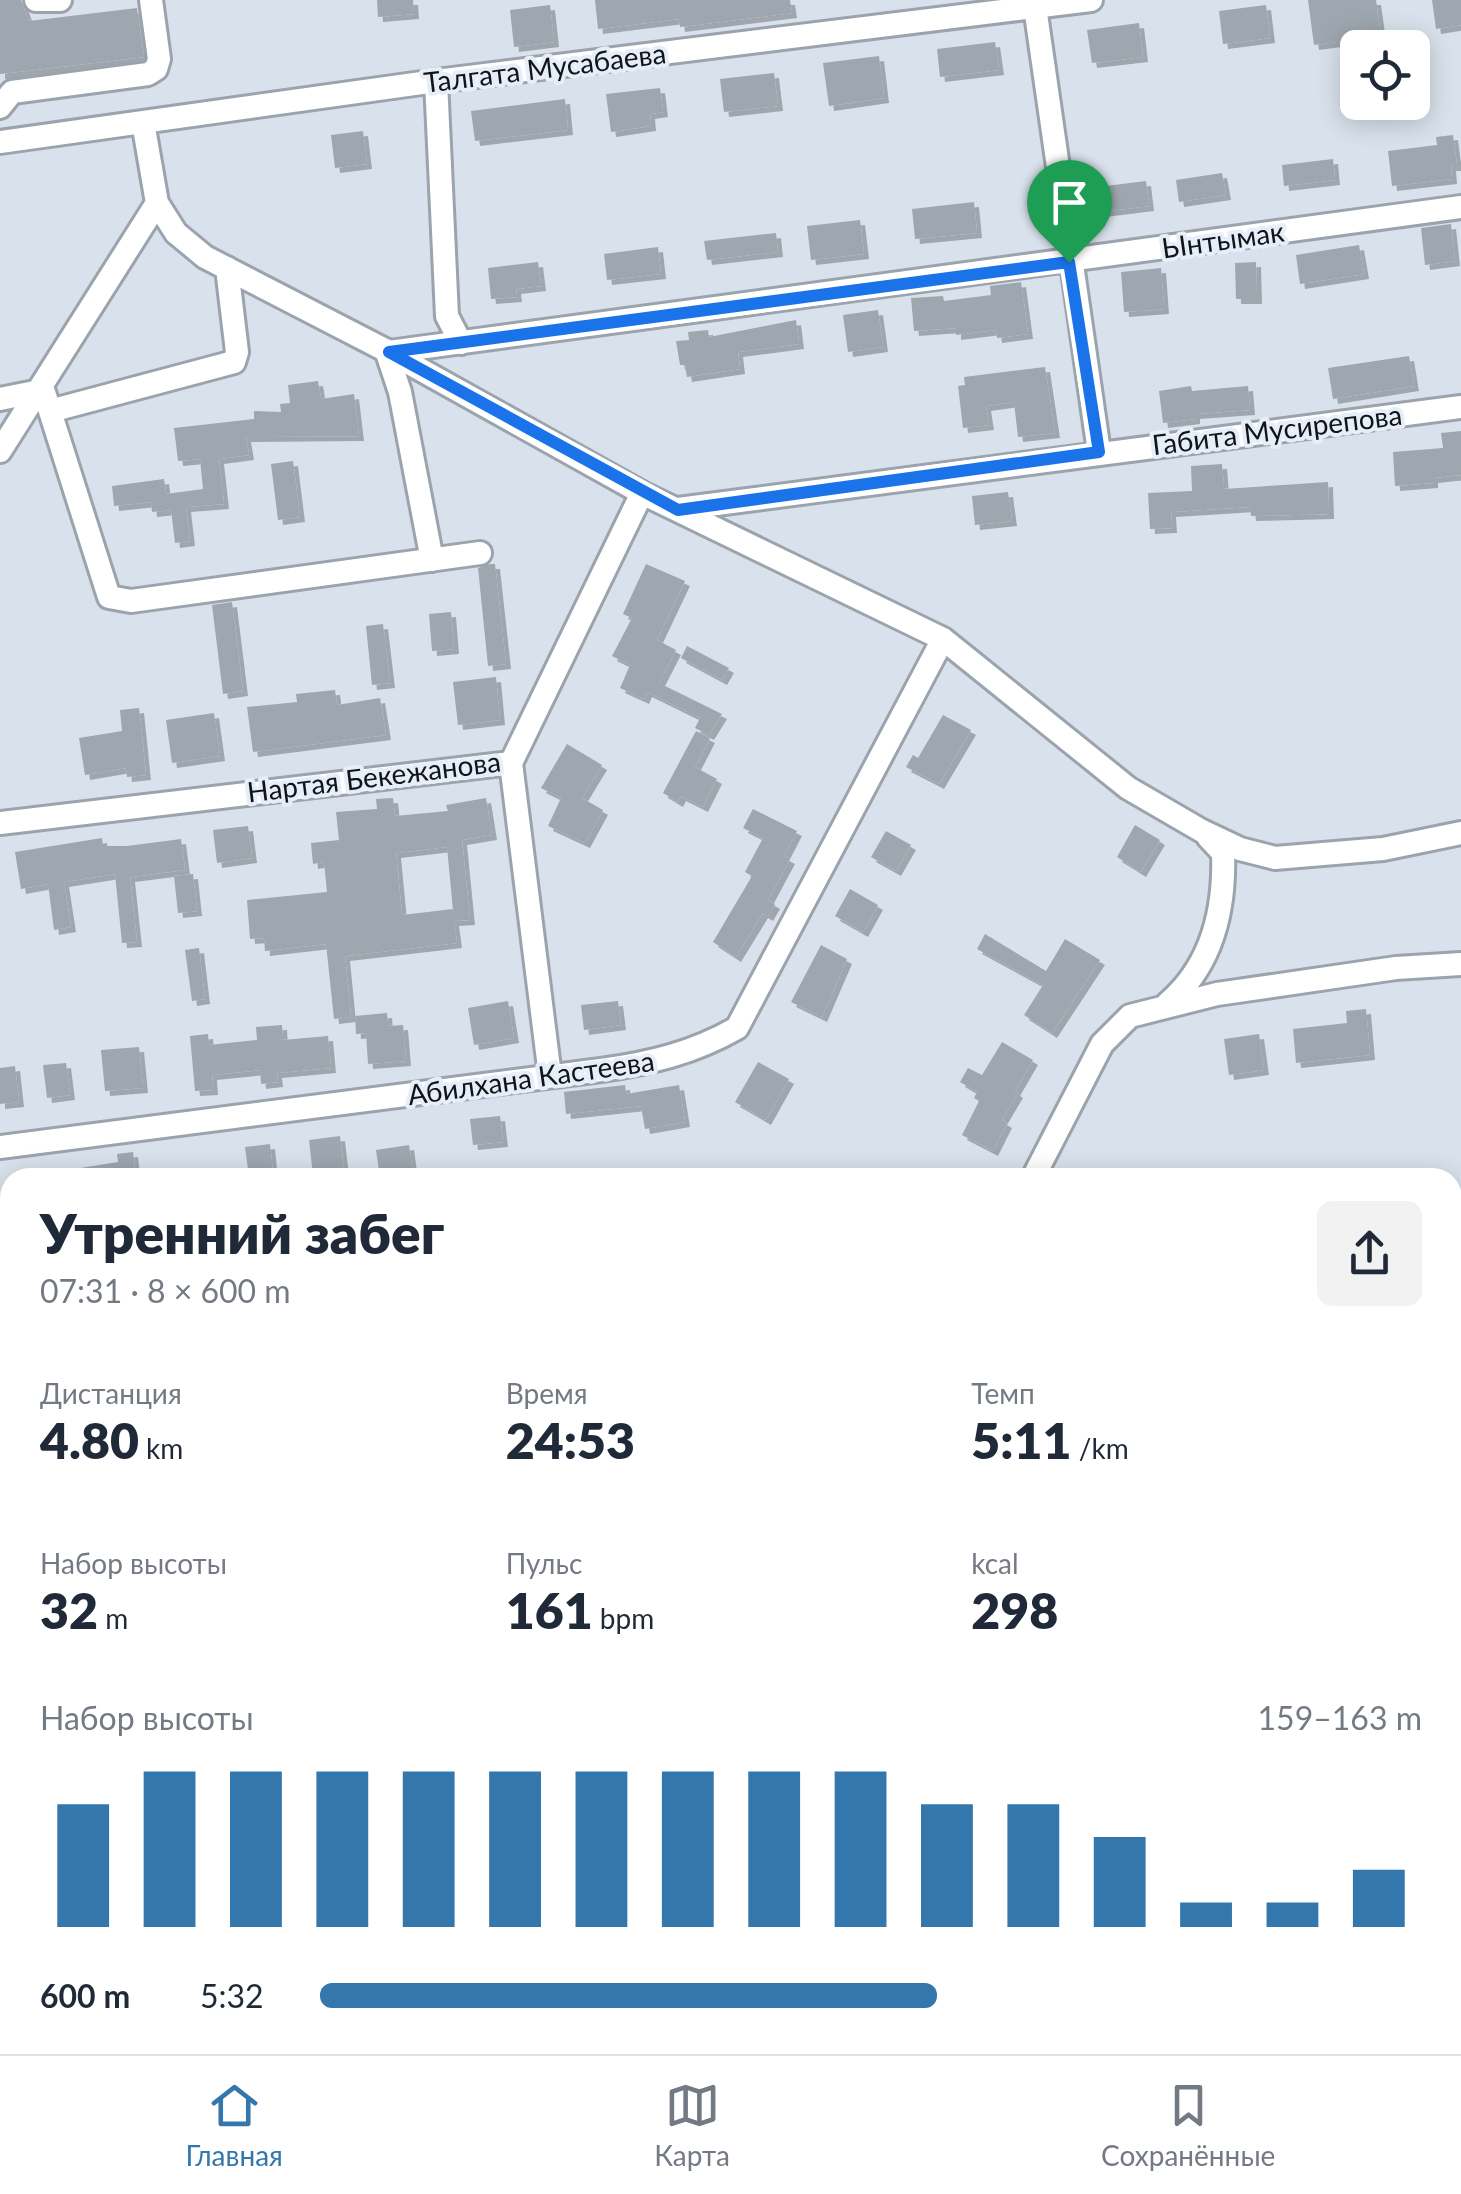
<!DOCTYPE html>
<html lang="ru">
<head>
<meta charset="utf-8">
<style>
	:root { --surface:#fff; --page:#f2f2f3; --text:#1f2937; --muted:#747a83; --line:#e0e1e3; --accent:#3377ac }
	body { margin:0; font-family:Lato,sans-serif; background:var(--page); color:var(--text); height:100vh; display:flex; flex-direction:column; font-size:38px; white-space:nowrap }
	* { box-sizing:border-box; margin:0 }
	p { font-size:32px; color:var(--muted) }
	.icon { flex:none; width:55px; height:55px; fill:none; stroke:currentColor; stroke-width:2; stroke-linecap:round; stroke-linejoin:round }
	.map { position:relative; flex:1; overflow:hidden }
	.sheet { position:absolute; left:0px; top:1168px; width:1462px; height:888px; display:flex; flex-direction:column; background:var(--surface); border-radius:30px 30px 0 0; box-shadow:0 5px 25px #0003 }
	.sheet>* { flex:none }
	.fabs { position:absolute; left:1340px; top:30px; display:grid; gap:20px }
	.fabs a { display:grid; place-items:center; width:90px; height:90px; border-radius:15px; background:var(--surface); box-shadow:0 5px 25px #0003; font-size:50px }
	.pin { position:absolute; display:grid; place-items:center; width:85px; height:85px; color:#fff; margin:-102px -42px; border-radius:50% 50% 50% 0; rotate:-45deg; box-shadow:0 0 10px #0007 }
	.pin .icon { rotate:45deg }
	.round { display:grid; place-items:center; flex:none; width:105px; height:105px; border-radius:15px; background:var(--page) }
	.overview { display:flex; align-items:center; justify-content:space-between; height:170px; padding:0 40px }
	h1 { font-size:55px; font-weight:800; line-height:75px }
	.figures { display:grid; grid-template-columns:repeat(3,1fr); gap:15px; height:170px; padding:10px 40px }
	.figures div { display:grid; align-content:center }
	.figures b { font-size:50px; font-weight:800 }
	.figures small { font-size:28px; font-weight:400 }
	.figures p { font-size:28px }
	.chart { height:280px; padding:20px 40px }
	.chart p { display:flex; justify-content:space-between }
	.chart svg { width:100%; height:180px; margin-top:10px; stroke:var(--accent); stroke-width:6 }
	ul { padding:0 40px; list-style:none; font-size:32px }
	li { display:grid; grid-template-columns:160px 120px 1fr; align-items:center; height:75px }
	li i { height:25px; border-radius:12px; background:var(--accent) }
	.menu { display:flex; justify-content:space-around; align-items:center; height:140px; border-top:2px solid var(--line); background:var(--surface); font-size:28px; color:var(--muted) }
	.menu a { display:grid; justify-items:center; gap:5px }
	.menu .selected { color:var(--accent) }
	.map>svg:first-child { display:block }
	.building { fill:#9ea6af; fill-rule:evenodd; filter:url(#shadow) }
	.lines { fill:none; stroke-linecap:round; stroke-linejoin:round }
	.minor-casing { stroke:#9ba3ac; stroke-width:28 }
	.minor { stroke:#fff; stroke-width:22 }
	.route-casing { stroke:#fff; stroke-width:20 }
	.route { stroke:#1a73e8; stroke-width:12 }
	.labels { text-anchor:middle; stroke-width:8; stroke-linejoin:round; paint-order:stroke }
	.street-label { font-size:28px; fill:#121518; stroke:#e6eff9 }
</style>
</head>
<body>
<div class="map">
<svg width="1461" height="2054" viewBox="0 0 1461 2054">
	<defs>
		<filter id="shadow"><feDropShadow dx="5" dy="5" stdDeviation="0" flood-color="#0004"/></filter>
	</defs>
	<rect width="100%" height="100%" fill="#d9e2ec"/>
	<path class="building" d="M0,0H21L29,21L137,8L144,57L0,74Z
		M377,0H413L414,14L378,17Z
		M595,0H790L792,13L680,27L679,19L598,29Z
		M1308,0H1376L1381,36L1314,45Z
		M1432,0H1461V25L1436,29Z
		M550,5L554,42L514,47L510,10Z
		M1266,5L1270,38L1223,44L1219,11Z
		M1139,23L1143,57L1092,63L1087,30Z
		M995,42L999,70L940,77L937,49Z
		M879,56L884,98L829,106L823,63Z
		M774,73L778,106L724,112L720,79Z
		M660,88L663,112L650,114L651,126L611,132L606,94Z
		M565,99L568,130L475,141L471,111Z
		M363,131L367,164L335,168L331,135Z
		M1453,135L1457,166H1451L1452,179L1392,186L1388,151L1437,145L1436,137Z
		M1333,159L1335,180L1284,186L1282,165Z
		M1222,173L1226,195L1179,202L1176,180Z
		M1146,181L1149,206L1101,212L1098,187Z
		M974,202L977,233L915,239L912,209Z
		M860,220L864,254L811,260L807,226Z
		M1451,224L1455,261L1425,265L1421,228Z
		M776,233L778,252L707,260L704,241Z
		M1359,245L1364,274L1300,284L1296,255Z
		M658,247L661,274L607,280L604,254Z
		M538,262L541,286L516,289L517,297L491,299L488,268Z
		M1256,262L1257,299H1236L1235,263Z
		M1161,268L1164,309L1124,312L1121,272Z
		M1021,282L1028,334L997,338L996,330L956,335V328L914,331L911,298L943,296L944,301L991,295L990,286Z
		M878,310L883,347L848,352L843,315Z
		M796,320L799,344L738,352L740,369L687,377L685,365H680L676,341L689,340L688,332L708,330L709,337Z
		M1409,356L1414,386L1333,399L1328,368Z
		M1045,367L1055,433L1018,437L1014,402L986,406L989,425L963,428L958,386L965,385L964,377Z
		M318,381L321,399L354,394L359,436L246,437L249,455L219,459L224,504L186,507L190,541L175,543L171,510L152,512L151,502L114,506L112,486L164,479L166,494L203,489L200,459L178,461L174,428L254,419V411L281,412L280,404L290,403L288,385Z
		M1191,386L1192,391L1248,386L1250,410L1195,414V419L1163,423L1159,391Z
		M1461,431V475L1433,478V483L1395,486L1393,452L1443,448L1441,433Z
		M293,461L300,517L278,520L271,464Z
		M1222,464L1224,489L1328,482L1329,514L1251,516L1250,507L1171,512L1172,528L1150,529L1148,493L1192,491L1191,466Z
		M1008,492L1012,521L975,525L972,496Z
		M490,564H495L506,664L488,666L478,568Z
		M646,564L685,581L657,640L676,650L659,683L722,714L709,735L695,728L700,718L647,692L644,699L620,688L630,665L612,656L632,618L623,614Z
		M232,602L243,691L223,694L212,605Z
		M451,612L454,649L432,651L429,614Z
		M383,624L390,683L372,685L366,626Z
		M687,646L729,668L722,680L681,658Z
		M496,677L500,720L458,725L453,682Z
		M335,690L337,705L380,698L386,735L253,752L247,707L297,702L296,694Z
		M139,708L146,775L127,777L126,768L85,775L79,738L122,731L120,710Z
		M214,713L220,756L172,763L166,720Z
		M943,715L971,730L939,784L906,767L913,755L918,758Z
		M696,731L710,738L695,767L717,779L703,807L681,796L678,802L663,793Z
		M567,744L602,765L582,798L603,810L585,843L548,826L561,798L541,788Z
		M393,798L395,816L448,811L446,805L486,798L492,835L462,840L470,920L454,921L457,943L345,956L351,1017L334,1019L326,944L265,951L264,938L250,939L247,900L327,892L324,862L313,864L311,843L339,840L336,812L377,809L376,799ZM447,847L454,921L453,909L402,915L396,853Z
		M753,809L797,831L784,856L790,859L768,900L775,904L768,916L763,913L736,957L713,942L752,876L745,872L763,838L743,828Z
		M1135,825L1160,840L1141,872L1117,857Z
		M248,826L252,858L217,863L213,830Z
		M886,831L911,845L896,871L871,857Z
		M102,838L103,846H127L181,839L185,870L130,877L137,942L122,943L115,874L64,882L71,927L54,930L48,884L21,889L15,852Z
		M193,874L197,911L178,913L174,876Z
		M850,889L878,905L863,932L835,916Z
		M985,934L1046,971L1065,939L1100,960L1052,1033L1024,1015L1043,985L977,949Z
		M821,945L847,959L822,1017L791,1002Z
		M199,948L205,999L192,1001L185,950Z
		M508,1001L514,1038L474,1045L468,1008Z
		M618,1001L621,1025L584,1030L581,1005Z
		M1366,1009L1370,1055L1296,1063L1293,1029L1347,1023L1346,1011Z
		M387,1013L388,1026L403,1025L406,1061L368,1064L366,1033L356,1034L355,1016Z
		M282,1025L283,1040L328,1036L331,1068L277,1073L278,1082L261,1084L260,1070L212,1075L213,1090L195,1091L190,1036L208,1034L209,1045L257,1040L256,1027Z
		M1259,1034L1264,1070L1229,1075L1224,1039Z
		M1002,1042L1033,1060L1015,1091L1018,1093L1002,1120L1007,1123L993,1151L962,1135L979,1101L974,1098L977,1092L960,1082L968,1068L982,1075Z
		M139,1047L143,1088L105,1091L101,1050Z
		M758,1062L789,1079L766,1120L735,1102Z
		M66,1063L70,1095L47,1098L43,1065Z
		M15,1066L19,1102L0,1104V1068Z
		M625,1085L626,1094L679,1085L685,1122L645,1129L641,1106L566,1114L564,1092Z
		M500,1116L503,1142L473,1145L470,1119Z
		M340,1136L344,1171L313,1175L309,1140Z
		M270,1144L273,1174L249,1177L245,1147Z
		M409,1145L413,1174L380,1178L376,1150Z
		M133,1152L136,1178H74V1169L118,1162L117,1154Z"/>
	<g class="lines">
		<g class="minor-casing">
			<path id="minor" d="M36,0H60
				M1034,0L1099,452
				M436,81L447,316L461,343
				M0,107L12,92L148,74L156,69L159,59L151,0
				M143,122L157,203L176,233L205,257L389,352L642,493L943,639L1128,788L1202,831L1240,849L1275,858L1383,849L1461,833
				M0,142L436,81L1091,0
				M386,350L400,392L432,560
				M389,352L1461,207
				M42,386L109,597L131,601L480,553
				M0,399L40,391
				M50,411L234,362L237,352L227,268
				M0,451L157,203
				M678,509L1461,407
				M511,763L550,1076
				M511,763L642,493
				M0,823L511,763
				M1168,1003C1212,965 1225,909 1223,853L1208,837
				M0,1147L601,1070C651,1063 693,1053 737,1028L943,639
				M1033,1178L1102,1044L1130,1016L1217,994L1396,968L1461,964
				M0,1467L10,1484
				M0,1518L10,1511
				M0,1675L10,1674
				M1452,1722L1461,1721
				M304,2045L308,2054
				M356,2045L361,2054
				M886,2045L889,2054
				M1258,2045V2054
				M641,2054L708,2045"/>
		</g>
		<use href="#minor" class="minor"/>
	</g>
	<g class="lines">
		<g class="route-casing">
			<path id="route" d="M1069,262L1099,452L678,510L389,352Z"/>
		</g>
		<use href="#route" class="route"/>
	</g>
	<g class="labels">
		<g class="street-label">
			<text transform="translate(545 68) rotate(-7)" y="10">Талгата Мусабаева</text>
			<text transform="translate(1223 240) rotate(-8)" y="10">Ынтымак</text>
			<text transform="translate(1277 430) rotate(-7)" y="10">Габита Мусирепова</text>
			<text transform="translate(374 777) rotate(-7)" y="10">Нартая Бекежанова</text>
			<text transform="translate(531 1078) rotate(-8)" y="10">Абилхана Кастеева</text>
		</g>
	</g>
</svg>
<div class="fabs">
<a><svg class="icon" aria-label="locate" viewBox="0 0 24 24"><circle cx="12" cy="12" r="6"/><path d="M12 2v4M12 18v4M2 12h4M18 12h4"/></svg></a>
</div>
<div class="pin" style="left:1069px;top:262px;background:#1e9e55"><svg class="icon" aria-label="arrive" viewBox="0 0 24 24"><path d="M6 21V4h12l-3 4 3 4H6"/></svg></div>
<section class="sheet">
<div class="overview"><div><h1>Утренний забег</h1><p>07:31 · 8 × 600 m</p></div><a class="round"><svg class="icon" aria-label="share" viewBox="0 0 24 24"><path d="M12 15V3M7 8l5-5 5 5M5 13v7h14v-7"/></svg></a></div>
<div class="figures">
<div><p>Дистанция</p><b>4.80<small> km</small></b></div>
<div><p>Время</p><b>24:53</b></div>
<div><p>Темп</p><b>5:11<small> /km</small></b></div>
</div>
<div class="figures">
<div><p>Набор высоты</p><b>32<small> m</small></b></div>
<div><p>Пульс</p><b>161<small> bpm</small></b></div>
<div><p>kcal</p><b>298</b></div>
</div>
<div class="chart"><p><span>Набор высоты</span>159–163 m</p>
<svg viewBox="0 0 160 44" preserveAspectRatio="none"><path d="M5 44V14M15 44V6M25 44V6M35 44V6M45 44V6M55 44V6M65 44V6M75 44V6M85 44V6M95 44V6M105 44V14M115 44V14M125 44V22M135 44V38M145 44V38M155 44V30"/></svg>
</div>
<ul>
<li><b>600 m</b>5:32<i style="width:56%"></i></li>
</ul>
</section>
</div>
<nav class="menu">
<a class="selected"><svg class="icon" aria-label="home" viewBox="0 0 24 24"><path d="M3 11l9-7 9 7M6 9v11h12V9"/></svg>Главная</a>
<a><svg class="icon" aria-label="map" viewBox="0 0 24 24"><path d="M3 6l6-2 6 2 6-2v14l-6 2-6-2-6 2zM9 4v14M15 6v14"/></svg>Карта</a>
<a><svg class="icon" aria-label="saved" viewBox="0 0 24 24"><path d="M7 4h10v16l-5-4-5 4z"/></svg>Сохранённые</a>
</nav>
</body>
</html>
